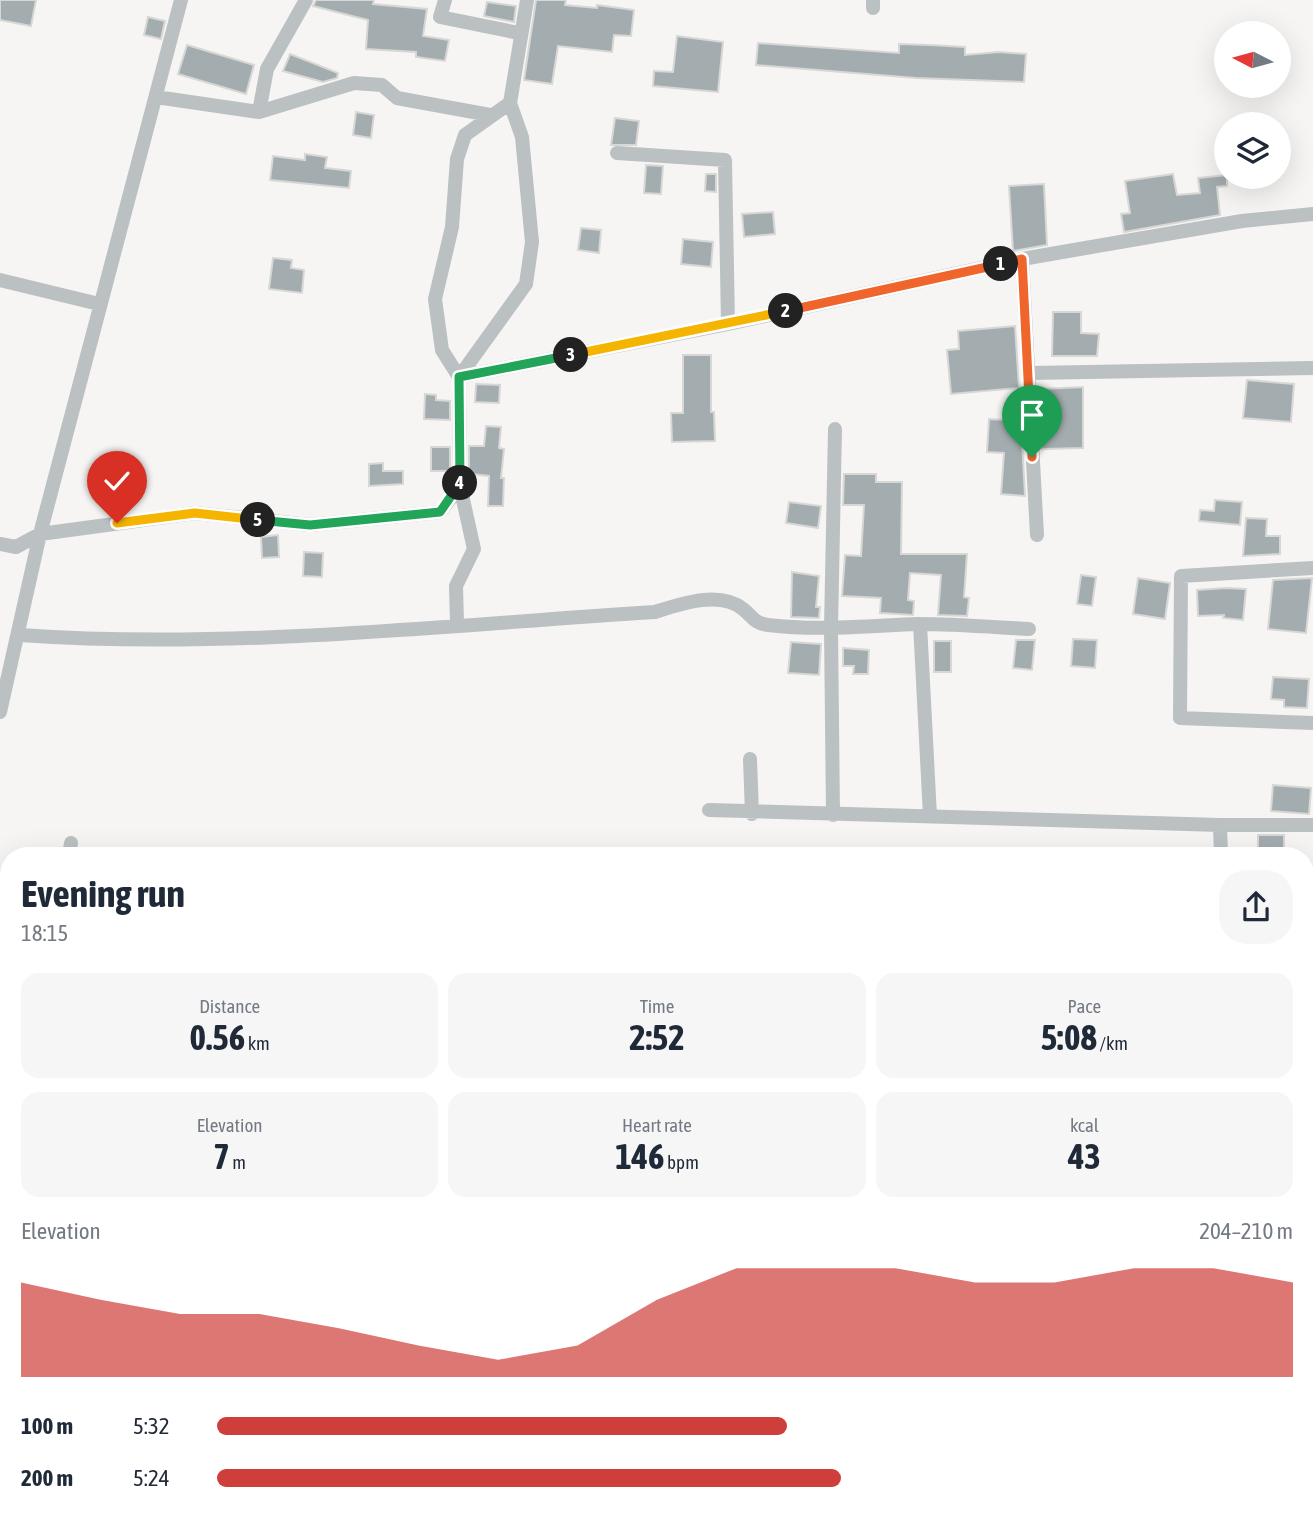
<!DOCTYPE html>
<html lang="en">
<head>
<meta charset="utf-8">
<style>
	:root { --surface:#fff; --page:#f6f6f7; --text:#1f2937; --muted:#747a83; --accent:#ce3e3a }
	body { margin:0; font-family:"Asap Condensed",sans-serif; background:var(--page); color:var(--text); height:100vh; display:flex; flex-direction:column; font-size:26px; white-space:nowrap }
	* { box-sizing:border-box; margin:0 }
	p { font-size:23px; color:var(--muted) }
	.icon { flex:none; width:38px; height:38px; fill:none; stroke:currentColor; stroke-width:2; stroke-linecap:round; stroke-linejoin:round }
	.map { position:relative; flex:1; overflow:hidden }
	.side { position:absolute; left:0px; top:847px; width:1314px; height:672px; display:flex; flex-direction:column; background:var(--surface); border-radius:28px 28px 0 0; box-shadow:0 7px 28px #0002 }
	.side>* { flex:none }
	.needle { width:46px; rotate:276deg }
	.buttons { position:absolute; left:1214px; top:21px; display:grid; gap:14px }
	.buttons a { display:grid; place-items:center; width:77px; height:77px; border-radius:50%; background:var(--surface); box-shadow:0 7px 28px #0002; font-size:35px }
	.pin { position:absolute; display:grid; place-items:center; width:60px; height:60px; color:#fff; margin:-72px -30px; border-radius:50% 50% 50% 0; rotate:-45deg; box-shadow:0 0 7px #0007 }
	.pin .icon { rotate:45deg }
	.km { position:absolute; width:35px; height:35px; margin:-18px; border-radius:50%; background:#222; color:#fff; font-size:19px; line-height:35px; text-align:center }
	.round { display:grid; place-items:center; flex:none; width:74px; height:74px; border-radius:28px; background:var(--page) }
	.headline { display:flex; align-items:center; justify-content:space-between; height:119px; padding:0 21px }
	h1 { font-size:38px; font-weight:700; line-height:52px }
	.figures { display:grid; grid-template-columns:repeat(3,1fr); gap:10px; height:119px; padding:7px 21px }
	.figures div { display:grid; align-content:center; border-radius:18px; background:var(--page); text-align:center }
	.figures b { font-size:35px; font-weight:700 }
	.figures small { font-size:19px; font-weight:400 }
	.figures p { font-size:19px }
	.chart { height:196px; padding:14px 21px }
	.chart p { display:flex; justify-content:space-between }
	.chart svg { width:100%; height:126px; margin-top:7px; fill:var(--accent); opacity:.7 }
	ul { padding:0 21px; list-style:none; font-size:23px }
	li { display:grid; grid-template-columns:112px 84px 1fr; align-items:center; height:52px }
	li i { height:18px; border-radius:9px; background:var(--accent) }
	.map>svg:first-child { display:block }
	.lines { fill:none; stroke-linecap:round; stroke-linejoin:round }
	.stream { stroke:#b3c1c2; stroke-width:4.5 }
	.building { fill:#a3acaf; stroke:#d7d7d5; stroke-width:2 }
	.lane { stroke:#bbc0c2; stroke-width:7 }
	.street { stroke:#bbc0c2; stroke-width:14 }
	.split-1-casing { stroke:#fff; stroke-width:14 }
	.split-2-casing { stroke:#fff; stroke-width:14 }
	.split-3-casing { stroke:#fff; stroke-width:14 }
	.split-4-casing { stroke:#fff; stroke-width:14 }
	.split-5-casing { stroke:#fff; stroke-width:14 }
	.split-6-casing { stroke:#fff; stroke-width:14 }
	.split-1 { stroke:#f0652b; stroke-width:9 }
	.split-2 { stroke:#f0652b; stroke-width:9 }
	.split-3 { stroke:#f5b400; stroke-width:9 }
	.split-4 { stroke:#22a559; stroke-width:9 }
	.split-5 { stroke:#22a559; stroke-width:9 }
	.split-6 { stroke:#f5b400; stroke-width:9 }
</style>
</head>
<body>
<div class="map">
<svg width="1313" height="1519" viewBox="0 0 1313 1519">
	<rect width="100%" height="100%" fill="#f6f5f3"/>
	<g class="lines">
		<path class="stream" d="M1306,1237L1313,1235
			M0,1394L9,1382"/>
	</g>
	<path class="building" d="M0,0H36L31,26L0,20Z
		M316,0H374L373,4L427,9L423,36L449,40L445,61L416,57V52L366,49L368,20L313,6Z
		M536,0H566L565,5L597,8V5L634,10L631,36L614,35L612,52L558,46L552,84L524,80Z
		M487,2L516,6L514,22L484,16Z
		M148,17L165,21L161,39L144,35Z
		M677,36L723,42L718,92L653,86L654,71L673,72Z
		M758,43L899,53V44L930,45L965,47V55L999,52L1026,54L1024,82L916,78L756,65Z
		M187,45L254,65L246,94L178,74Z
		M290,54L338,73L337,78L323,82L283,71Z
		M356,112L374,115L371,138L353,135Z
		M615,118L639,121L636,145H611Z
		M305,154L327,157L325,168L351,171L349,188L270,180L273,156L305,160Z
		M646,165L663,166L661,194L644,193Z
		M706,174H716V192L705,191Z
		M1173,174L1177,195L1200,193L1198,178L1227,175V186L1217,187L1220,215L1124,232L1121,214L1130,213L1125,181Z
		M1044,184L1047,245L1013,251L1009,186Z
		M773,212L775,234L744,237L742,214Z
		M581,228L601,230L599,253L578,250Z
		M683,239L713,242L711,267L681,264Z
		M273,258L292,260L291,268L304,270L302,293L269,289Z
		M1053,312H1081V333L1099,334L1097,356H1052Z
		M1015,326L1019,388L951,394L947,350L959,349L958,331Z
		M683,355H711V412H714L715,441L672,442L671,413H683Z
		M1247,380L1294,384L1291,422L1243,418Z
		M476,384L500,385L499,403L475,402Z
		M1083,387V448L1042,449L1039,389Z
		M425,394L436,395V400L450,401V420L424,419Z
		M989,419L1021,421L1025,496L1001,494L1004,453L987,452Z
		M486,426L501,427L499,448L504,449L501,478H504L503,506H488L489,476L471,474L469,471V446H484Z
		M431,447H450V471H431Z
		M383,463V471H403V484L369,486V464Z
		M844,474H876V482H902L901,554H967L964,597L969,598L967,616L938,615L941,575L910,573L908,600L914,601L913,615L880,613L881,598L842,596L845,555L861,556L864,505H843Z
		M1215,500L1242,502L1240,525L1199,521L1200,510L1214,511Z
		M789,502L821,506L818,528L786,523Z
		M1246,518L1267,519L1266,536H1280V554L1243,556Z
		M278,535L279,557L262,558L261,537Z
		M304,552L323,553L322,577L303,576Z
		M792,572L819,576L816,607H820L819,618L791,617Z
		M1081,575L1096,577L1092,606L1077,604Z
		M1138,578L1170,583L1165,619L1133,614Z
		M1312,578L1306,633L1268,629L1273,580Z
		M1226,588L1246,589L1243,620L1223,618L1224,615L1198,616L1197,590Z
		M1073,639L1097,640L1095,668L1071,666Z
		M1016,640H1035L1032,670L1013,668Z
		M934,641H951V672H934Z
		M791,642L821,644L819,675L788,673Z
		M843,648L869,650L868,674H853L854,666H843Z
		M1273,677L1309,679L1307,708L1284,707V700L1271,699Z
		M1273,785L1311,788L1309,814L1271,811Z
		M1258,835H1284V856H1258Z"/>
	<g class="lines">
		<path class="lane" d="M0,892L9,894"/>
		<path class="street" d="M445,0L440,17L519,33
			M873,0V8
			M156,97L259,112L354,83L382,85L397,98L490,115
			M510,103L465,135L457,159L452,227L435,299L442,350L459,377L728,324L1022,259
			M259,112L267,69L306,0
			M617,153L725,160L728,324
			M0,280L99,304
			M1030,373L1313,368
			M1037,535L1022,259L1242,221L1313,214
			M0,544L16,547L40,534L195,513L310,525L440,512L460,486
			M1313,568L1181,576L1180,718L1313,723
			M457,624L456,586L474,549L460,486L459,377L526,284L532,242L522,137L510,103L527,0
			M920,624L930,816
			M20,635C231,650 445,625 655,612C680,604 720,590 743,609C753,617 754,623 768,625C818,631 868,626 917,624C954,624 992,627 1029,629
			M0,712L40,534L181,0
			M750,759L752,814
			M709,810L1220,825H1313
			M833,815L831,628L835,429
			M1220,825L1221,856
			M69,856L71,843
			M1306,1072H1313
			M0,1202L9,1159
			M1306,1247L1313,1245
			M0,1321L9,1325
			M873,1510V1519
			M127,1519L128,1510
			M158,1519L159,1510
			M547,1519V1510
			M653,1519V1510"/>
	</g>
	<g class="lines">
		<g class="split-1-casing">
			<path id="split-1" d="M1001,264L1022,259L1032,457"/>
		</g>
		<g class="split-2-casing">
			<path id="split-2" d="M786,311L1001,264"/>
		</g>
		<g class="split-3-casing">
			<path id="split-3" d="M571,355L786,311"/>
		</g>
		<g class="split-4-casing">
			<path id="split-4" d="M460,483L459,377L571,355"/>
		</g>
		<g class="split-5-casing">
			<path id="split-5" d="M258,520L310,525L440,512L460,483"/>
		</g>
		<g class="split-6-casing">
			<path id="split-6" d="M117,523L195,513L258,520"/>
		</g>
		<use href="#split-1" class="split-1"/>
		<use href="#split-2" class="split-2"/>
		<use href="#split-3" class="split-3"/>
		<use href="#split-4" class="split-4"/>
		<use href="#split-5" class="split-5"/>
		<use href="#split-6" class="split-6"/>
	</g>
</svg>
<div class="buttons">
<a><svg class="needle" viewBox="-14 -14 28 28"><path d="M0-13l5 13h-10z" fill="#e53935"/><path d="M0 13l5-13h-10z" fill="#747a83"/></svg></a>
<a><svg class="icon" aria-label="layers" viewBox="0 0 24 24"><path d="M12 4l9 5-9 5-9-5zM3 14l9 5 9-5"/></svg></a>
</div>
<div class="pin" style="left:1032px;top:457px;background:#1e9e55"><svg class="icon" aria-label="arrive" viewBox="0 0 24 24"><path d="M6 21V4h12l-3 4 3 4H6"/></svg></div>
<div class="pin" style="left:117px;top:523px;background:#d93025"><svg class="icon" aria-label="check" viewBox="0 0 24 24"><path d="M5 12l5 5 9-10"/></svg></div>
<b class="km" style="left:1001px;top:264px">1</b>
<b class="km" style="left:786px;top:311px">2</b>
<b class="km" style="left:571px;top:355px">3</b>
<b class="km" style="left:460px;top:483px">4</b>
<b class="km" style="left:258px;top:520px">5</b>
<section class="side">
<div class="headline"><div><h1>Evening run</h1><p>18:15</p></div><a class="round"><svg class="icon" aria-label="share" viewBox="0 0 24 24"><path d="M12 15V3M7 8l5-5 5 5M5 13v7h14v-7"/></svg></a></div>
<div class="figures">
<div><p>Distance</p><b>0.56<small> km</small></b></div>
<div><p>Time</p><b>2:52</b></div>
<div><p>Pace</p><b>5:08<small> /km</small></b></div>
</div>
<div class="figures">
<div><p>Elevation</p><b>7<small> m</small></b></div>
<div><p>Heart rate</p><b>146<small> bpm</small></b></div>
<div><p>kcal</p><b>43</b></div>
</div>
<div class="chart"><p><span>Elevation</span>204–210 m</p>
<svg viewBox="0 0 160 44" preserveAspectRatio="none"><path d="M0 44V11L10 17L20 22L30 22L40 27L50 33L60 38L70 33L80 17L90 6L100 6L110 6L120 11L130 11L140 6L150 6L160 11V44z"/></svg>
</div>
<ul>
<li><b>100 m</b>5:32<i style="width:53%"></i></li>
<li><b>200 m</b>5:24<i style="width:58%"></i></li>
</ul>
</section>
</div>
</body>
</html>
